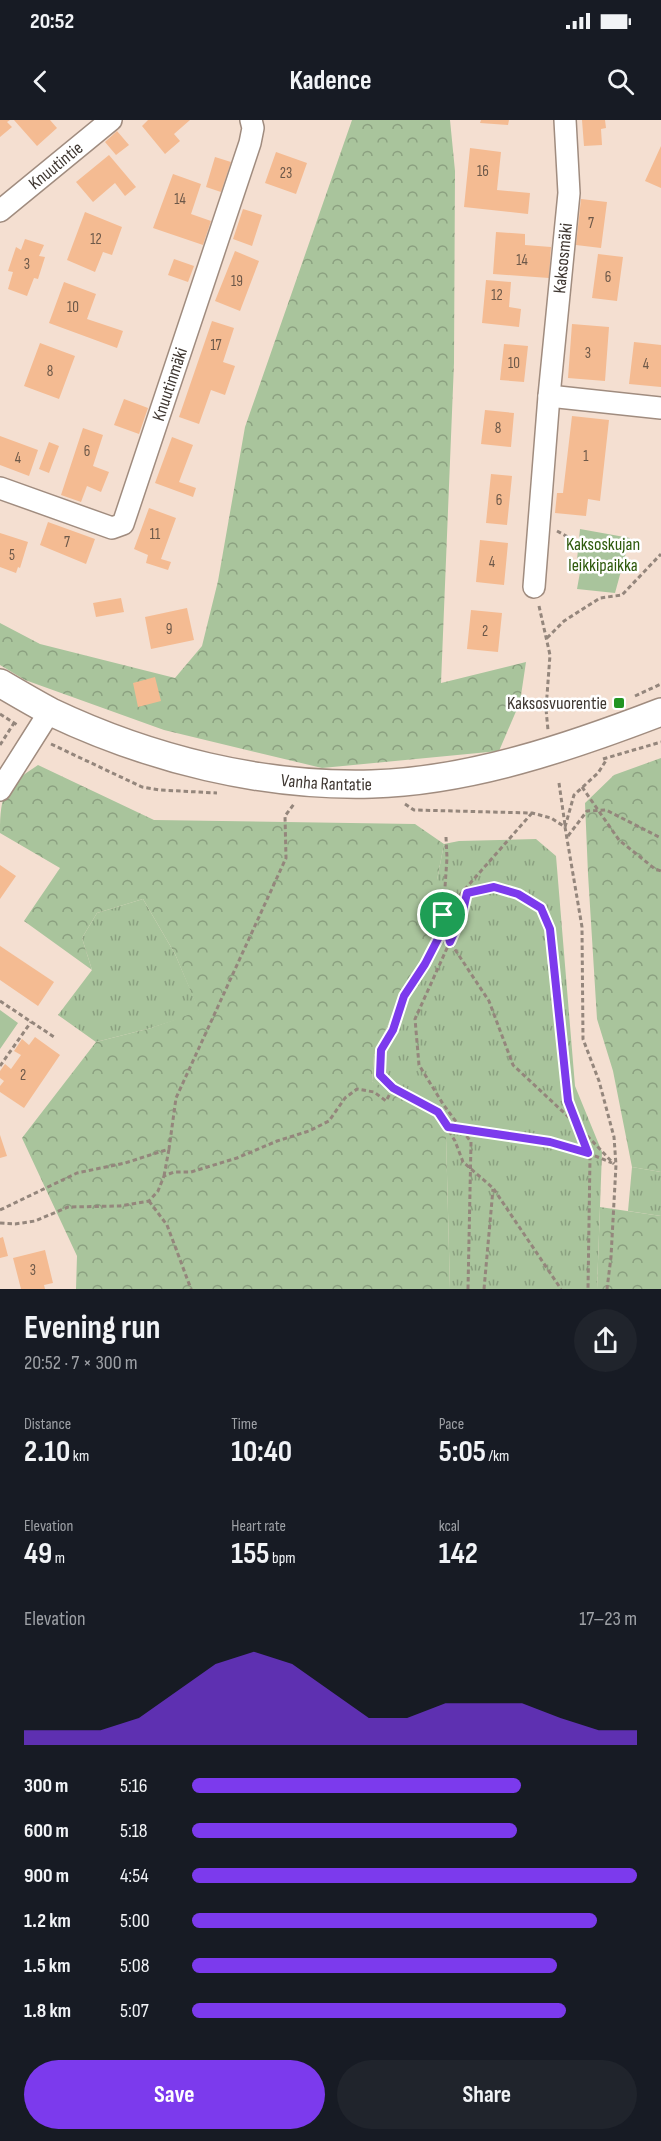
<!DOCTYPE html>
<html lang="en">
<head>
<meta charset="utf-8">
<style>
	:root { --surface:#171b24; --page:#20242c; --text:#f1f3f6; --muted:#9ea1a6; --accent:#7c3aed }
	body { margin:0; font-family:"Sofia Sans Condensed",sans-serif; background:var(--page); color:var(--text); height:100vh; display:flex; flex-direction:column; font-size:22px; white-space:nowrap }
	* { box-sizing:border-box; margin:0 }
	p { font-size:20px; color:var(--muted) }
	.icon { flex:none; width:33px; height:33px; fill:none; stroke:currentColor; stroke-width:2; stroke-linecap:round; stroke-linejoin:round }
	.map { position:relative; height:1169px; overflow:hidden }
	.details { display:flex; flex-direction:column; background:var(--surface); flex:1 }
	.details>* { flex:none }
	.pin { position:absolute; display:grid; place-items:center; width:51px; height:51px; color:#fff; margin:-26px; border:3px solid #fff; border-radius:50%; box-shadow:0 2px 6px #0007 }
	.round { display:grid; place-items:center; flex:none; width:63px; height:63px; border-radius:32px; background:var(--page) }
	.summary { display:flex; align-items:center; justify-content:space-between; height:102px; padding:0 24px }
	h1 { font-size:33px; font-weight:700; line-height:45px }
	.stats { display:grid; grid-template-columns:repeat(3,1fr); gap:9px; height:102px; padding:6px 24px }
	.stats div { display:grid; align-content:center }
	.stats b { font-size:30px; font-weight:700 }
	.stats small { font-size:16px; font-weight:400 }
	.stats p { font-size:16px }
	.chart { height:168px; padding:12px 24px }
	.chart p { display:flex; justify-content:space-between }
	.chart svg { width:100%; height:108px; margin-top:6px; fill:var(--accent); opacity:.7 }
	.cta { display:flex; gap:12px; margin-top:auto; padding:12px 24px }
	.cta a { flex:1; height:69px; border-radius:36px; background:var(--accent); color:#fff; font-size:24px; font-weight:700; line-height:69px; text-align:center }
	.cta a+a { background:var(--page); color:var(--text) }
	ul { padding:0 24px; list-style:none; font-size:20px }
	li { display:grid; grid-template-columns:96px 72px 1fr; align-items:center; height:45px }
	li i { height:15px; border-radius:8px; background:var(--accent) }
	.status { display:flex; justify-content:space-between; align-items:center; height:42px; padding:0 30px; background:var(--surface); direction:ltr }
	.status svg { height:16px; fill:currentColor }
	header { display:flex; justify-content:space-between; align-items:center; height:78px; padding:0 24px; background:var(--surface); font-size:27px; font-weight:700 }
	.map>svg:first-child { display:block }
	.grass { fill:url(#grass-tufts) }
	.forest { fill:url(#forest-crowns) }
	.park { fill:#a9c49c }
	.building { fill:#f4bb92 }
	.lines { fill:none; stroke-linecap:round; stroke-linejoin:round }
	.minor-casing { stroke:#a08c7f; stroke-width:24 }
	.major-casing { stroke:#a08c7f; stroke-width:30 }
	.path { stroke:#94867c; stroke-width:3; stroke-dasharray:4.5 3; stroke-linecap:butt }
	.minor { stroke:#fff; stroke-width:21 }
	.major { stroke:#fff; stroke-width:27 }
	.route-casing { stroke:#fff; stroke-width:12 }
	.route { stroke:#7c3aed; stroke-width:8 }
	.poi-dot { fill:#219421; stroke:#fff; stroke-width:2 }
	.labels { text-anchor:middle; stroke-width:5; stroke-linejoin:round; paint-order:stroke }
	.number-label { font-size:15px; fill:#6c5849 }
	.street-label { font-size:18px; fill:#3f3731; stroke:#fff }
	.park-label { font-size:18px; fill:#2e5a0c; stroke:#fff }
	.poi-label { font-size:18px; fill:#3f3731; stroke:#fff; text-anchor:end }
</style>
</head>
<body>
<div class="status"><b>20:52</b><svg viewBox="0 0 49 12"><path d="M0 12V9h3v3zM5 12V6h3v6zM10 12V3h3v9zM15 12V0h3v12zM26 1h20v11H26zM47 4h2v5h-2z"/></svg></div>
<header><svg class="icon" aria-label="back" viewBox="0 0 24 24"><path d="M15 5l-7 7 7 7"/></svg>Kadence<svg class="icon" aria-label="search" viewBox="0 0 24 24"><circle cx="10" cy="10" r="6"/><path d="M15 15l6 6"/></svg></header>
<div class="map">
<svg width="661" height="1169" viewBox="0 0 661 1169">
	<defs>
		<pattern id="grass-tufts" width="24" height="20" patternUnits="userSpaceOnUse" patternTransform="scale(1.5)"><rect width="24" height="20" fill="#a9c49c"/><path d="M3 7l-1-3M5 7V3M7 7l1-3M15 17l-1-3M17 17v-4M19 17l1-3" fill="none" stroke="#8ba080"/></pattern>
		<pattern id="forest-crowns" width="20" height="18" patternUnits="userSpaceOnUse" patternTransform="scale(1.5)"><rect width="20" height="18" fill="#a9c49c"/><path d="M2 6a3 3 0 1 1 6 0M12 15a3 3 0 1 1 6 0" fill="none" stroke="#8ba080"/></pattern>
	</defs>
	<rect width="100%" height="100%" fill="#f4dfd1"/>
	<path class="grass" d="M536,719L556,736L575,966L602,1032L597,1169H450L446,1016L372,961L374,936L402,873L437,821V760L444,724L459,721Z
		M143,779L175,834L200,892L151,908L96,922L58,895L92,850L82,818L97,793Z
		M632,1047L661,1052V1096L628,1091Z"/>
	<path class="forest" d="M352,0H450L455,51L454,243L441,563L526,542L520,582L499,631L322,648L164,610L25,560L0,545V503L40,524L175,558L202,526L218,461L245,307Z
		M661,638V1052L632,1047L613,951L597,899L588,754L585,683L614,655Z
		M38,645L154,700L415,704L444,724L437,760V821L402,873L374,936L372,961L436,998L446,1016L450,1169H76L77,1136L22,1018L96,922L151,908L199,891L175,834L143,779L97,793L82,818L92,850L24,801L60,748L0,713C0,672 5,667 38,645Z
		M600,1087L661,1096V1169H597Z"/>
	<path class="park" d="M580,409L630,418L615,473L577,469L582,441L577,440Z
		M0,890L18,903L0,929Z"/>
	<path class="building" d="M0,0H10L7,2L12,7L0,17Z
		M14,0H50L57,8L37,26Z
		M148,0H190L174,14L180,21L165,34L142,6Z
		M481,0H509L508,5L480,3Z
		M582,0H605L606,8L601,9L602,25L584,26Z
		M117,11L129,25L116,35L105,22Z
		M661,26V68L645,61Z
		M470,28L501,32L497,70L530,73L528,94L464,87Z
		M276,32L307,43L296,74L265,63Z
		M109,35L136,67L125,76L115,63L93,82L76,62Z
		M215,37L231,42L221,72L206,67Z
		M173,54L201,64L191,94L211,101L203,125L153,108Z
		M581,79L607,82L601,128L576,125Z
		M243,89L262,95L252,126L233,119Z
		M85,92L122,107L112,135L103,132L95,152L67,140Z
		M496,112L525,114V125L551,127L549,158L493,154Z
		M25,119L44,125L39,136L45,137L38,159L34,158L27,176L8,169L13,152L8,151L16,127L21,130Z
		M235,131L259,141L240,191L215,181Z
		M598,134L623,137L617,181L592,178Z
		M174,139L194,146L188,162L168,155Z
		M486,160L511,162L509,187L521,189L519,207L482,203Z
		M64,162L96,174L87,199L123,211L117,228L49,203Z
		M212,201L234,208L223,242L235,246L225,275L211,270L199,304L179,297Z
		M572,204L609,207L605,261L568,258Z
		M634,222L661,225V267L629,264Z
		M40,223L75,236L59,279L24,266Z
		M504,224L528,226L524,262L500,260Z
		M124,279L148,288L139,314L114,305Z
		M485,290L514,293L511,327L481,324Z
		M572,296L609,300L600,381L588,379L586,396L555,393L557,373H563Z
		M83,308L103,315L93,346L109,352L101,372L87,366L81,382L61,375Z
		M0,316L38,330L29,356L0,345Z
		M172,317L193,325L179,362L196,368L193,377L155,363Z
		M49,322L59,326L49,353L39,349Z
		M491,354L512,356L507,405L486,403Z
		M149,388L176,398L161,439L171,442L168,450L146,443L148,435L134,429Z
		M48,402L95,419L86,444L40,425Z
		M0,413L28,422L20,448L18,447L16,453L0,447Z
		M480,420L508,423L504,465L476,462Z
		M121,478L124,492L96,497L93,483Z
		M187,488L194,520L151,529L145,497Z
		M471,490L502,493L498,532L467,529Z
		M155,557L161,581L138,587L133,563Z
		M0,745L16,756L0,779Z
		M0,826L54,862L38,886L0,860Z
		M35,917L60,935L24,988L0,972V966L4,961L0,958V951L5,944L11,949L21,935L14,931L22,919L29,925Z
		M0,1015L7,1036L0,1038Z
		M3,1117L8,1136L0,1138V1118Z
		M45,1130L53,1163L44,1165L45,1169H21L13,1138Z"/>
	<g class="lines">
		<g class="minor-casing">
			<g id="minor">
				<path id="s1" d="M0,91L111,0"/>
				<path d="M549,276L661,288"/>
				<path id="s2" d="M0,368L112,408L123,404L250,23L253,8L251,0"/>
				<path id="s3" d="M534,467L549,276L569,73L565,0"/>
				<path d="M0,670L50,591"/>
			</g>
		</g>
		<g class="major-casing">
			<g id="major">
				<path id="s4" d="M0,563C17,573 34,583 51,592C150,639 262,667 372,664C470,661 570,627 661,592"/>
			</g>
		</g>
		<path class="path" d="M557,411L592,430
			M539,486L550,535L546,589L548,610
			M547,518L564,501L600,478L622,475L661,434
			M635,576L661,564
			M0,594L19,606
			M51,624L142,667L160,670L217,673
			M0,625L14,603
			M603,639L661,622
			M559,663L565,705
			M582,667L619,720L655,749L661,751
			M405,684L414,690L532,693L551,698L565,707L582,807L583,919L599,961L614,1017L616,1045L611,1137L607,1169
			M532,693L443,794L450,822L489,881L513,945L576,1004L614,1044
			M565,707L574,675L598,653L607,639
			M568,716L587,691L606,690L661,718
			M446,717L447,738L442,811L425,844L404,876L393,910L381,930L380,955L393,968L438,992L455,1021L463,1042L493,1068L561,1169
			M0,881L54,917
			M0,946L31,902
			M448,1007C504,1013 561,1020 612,1043
			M164,1056L169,1029
			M149,1081L167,1105L191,1169
			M0,1090L77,1053L125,1043L169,1029L176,978L286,738L285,696L294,684
			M0,1103L15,1104L35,1101L68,1087L120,1086L149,1081L158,1071L164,1056L174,1052H191L237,1038L277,1021L309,1011L329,1001L345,978L357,969L374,972L386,981L393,968
			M468,1169L471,1022L443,984L419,945L415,899L462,795L467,773L494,767L518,774L541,788L551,809L568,981L590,1037L588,1169
			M484,1169L493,1069"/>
		<use href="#minor" class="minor"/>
		<use href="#major" class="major"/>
	</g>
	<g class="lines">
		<g class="route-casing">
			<path id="route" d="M494,767L518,774L541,788L550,809L568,981L588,1033L550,1022L448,1007L438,992L393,968L380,955L381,930L393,910L404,876L425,844L442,811L443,795L450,822L462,795L467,773Z"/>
		</g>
		<use href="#route" class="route"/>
	</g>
	<rect class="poi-dot" x="613" y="577" width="12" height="12" rx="3"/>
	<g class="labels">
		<g class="number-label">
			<text x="483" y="56">16</text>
			<text x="286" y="58">23</text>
			<text x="180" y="84">14</text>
			<text x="591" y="108">7</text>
			<text x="96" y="124">12</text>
			<text x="522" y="145">14</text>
			<text x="27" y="149">3</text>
			<text x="608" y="162">6</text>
			<text x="237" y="166">19</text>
			<text x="497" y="180">12</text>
			<text x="73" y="192">10</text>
			<text x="216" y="230">17</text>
			<text x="588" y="238">3</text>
			<text x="514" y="248">10</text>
			<text x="646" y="249">4</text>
			<text x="50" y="256">8</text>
			<text x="498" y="313">8</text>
			<text x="87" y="336">6</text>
			<text x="586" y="341">1</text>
			<text x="18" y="343">4</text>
			<text x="499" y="385">6</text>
			<text x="155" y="419">11</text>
			<text x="67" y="427">7</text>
			<text x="12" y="440">5</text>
			<text x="492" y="447">4</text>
			<text x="169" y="514">9</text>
			<text x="485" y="516">2</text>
			<text x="23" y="960">2</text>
			<text x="33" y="1155">3</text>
		</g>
		<g class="street-label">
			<text dy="6" stroke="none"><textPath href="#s1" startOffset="72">Knuutintie</textPath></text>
			<text dy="6" stroke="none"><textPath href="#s3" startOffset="330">Kaksosmäki</textPath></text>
			<text dy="6" stroke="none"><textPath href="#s2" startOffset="278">Knuutinmäki</textPath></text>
			<text dy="6" stroke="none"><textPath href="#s4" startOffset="345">Vanha Rantatie</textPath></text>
		</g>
		<g class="park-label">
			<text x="603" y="430">Kaksoskujan<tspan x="603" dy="21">leikkipaikka</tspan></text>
		</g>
		<g class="poi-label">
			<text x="607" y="589">Kaksosvuorentie</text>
		</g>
	</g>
</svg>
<div class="pin" style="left:443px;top:795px;background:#1e9e55"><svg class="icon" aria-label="arrive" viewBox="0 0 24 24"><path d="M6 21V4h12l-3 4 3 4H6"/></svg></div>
</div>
<section class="details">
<div class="summary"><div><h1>Evening run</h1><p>20:52 · 7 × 300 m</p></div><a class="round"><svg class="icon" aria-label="share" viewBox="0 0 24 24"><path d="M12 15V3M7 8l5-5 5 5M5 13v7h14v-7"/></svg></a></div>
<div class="stats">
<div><p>Distance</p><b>2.10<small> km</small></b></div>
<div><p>Time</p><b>10:40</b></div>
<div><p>Pace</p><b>5:05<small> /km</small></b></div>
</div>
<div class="stats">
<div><p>Elevation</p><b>49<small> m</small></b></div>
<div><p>Heart rate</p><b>155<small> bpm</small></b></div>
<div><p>kcal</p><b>142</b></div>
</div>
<div class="chart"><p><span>Elevation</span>17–23 m</p>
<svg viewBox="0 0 160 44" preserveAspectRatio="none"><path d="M0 44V38L10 38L20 38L30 33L40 22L50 11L60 6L70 11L80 22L90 33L100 33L110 27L120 27L130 27L140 33L150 38L160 38V44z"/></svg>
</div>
<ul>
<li><b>300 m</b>5:16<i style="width:74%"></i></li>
<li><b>600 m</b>5:18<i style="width:73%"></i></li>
<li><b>900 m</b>4:54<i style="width:100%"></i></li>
<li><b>1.2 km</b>5:00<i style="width:91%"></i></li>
<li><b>1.5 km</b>5:08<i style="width:82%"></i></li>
<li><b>1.8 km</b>5:07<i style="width:84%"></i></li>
</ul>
<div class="cta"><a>Save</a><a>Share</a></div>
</section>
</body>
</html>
